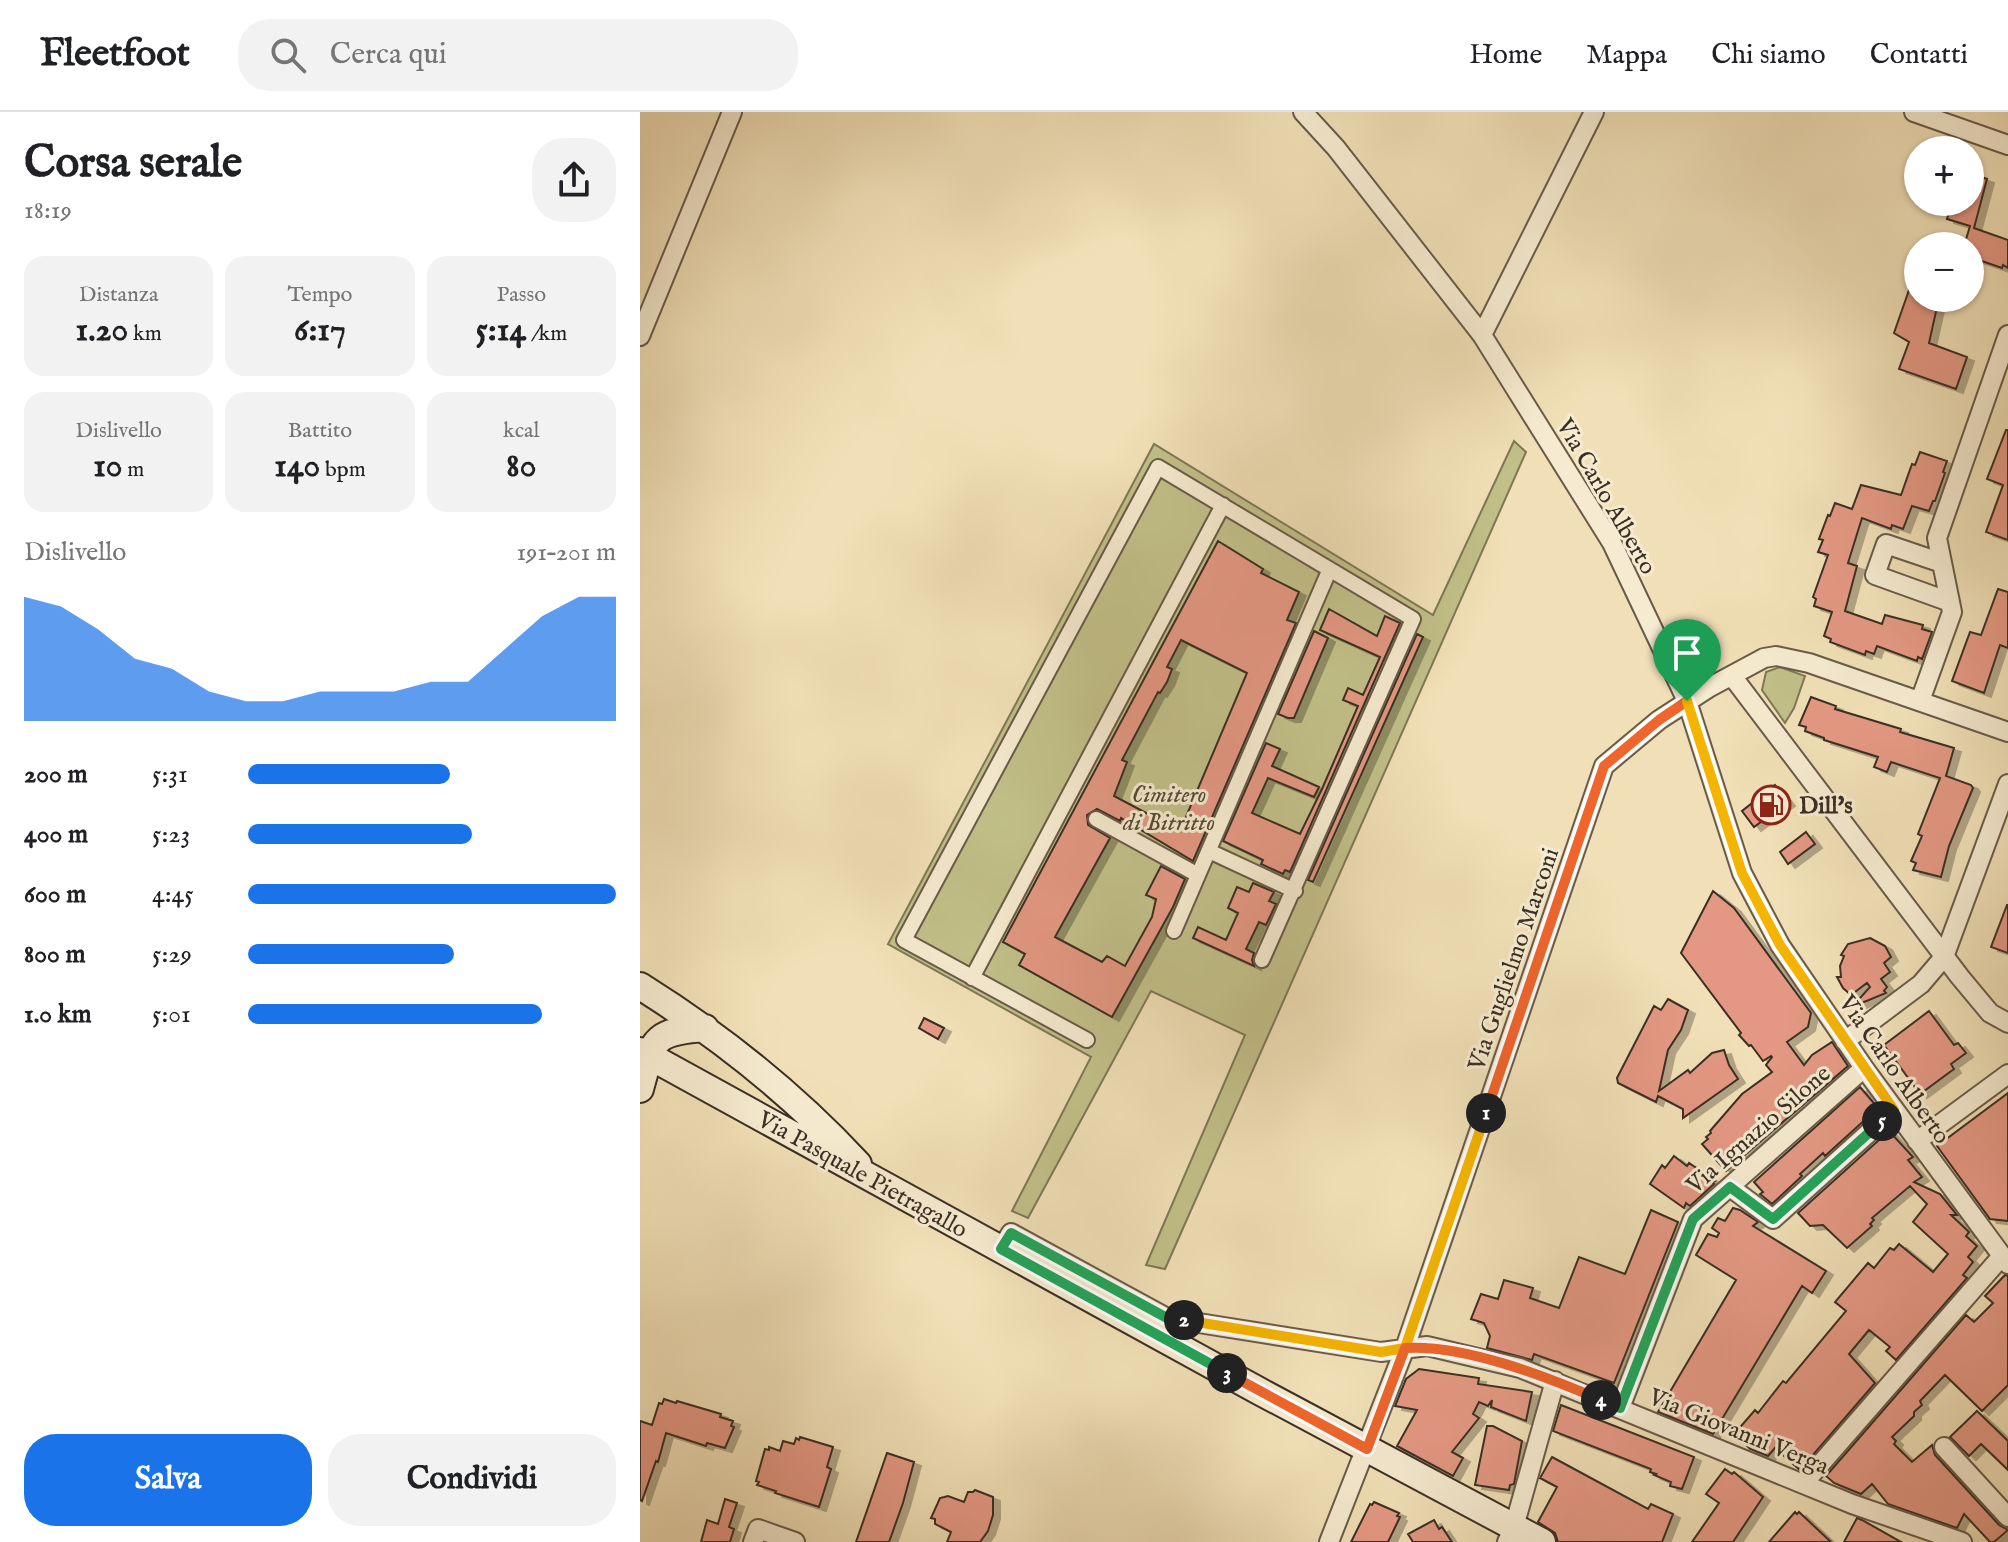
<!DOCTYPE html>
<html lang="it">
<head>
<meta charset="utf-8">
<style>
	:root { --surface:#fff; --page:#f2f2f2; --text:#202124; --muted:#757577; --line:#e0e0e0; --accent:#1a73e8 }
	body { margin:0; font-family:"IM FELL English",serif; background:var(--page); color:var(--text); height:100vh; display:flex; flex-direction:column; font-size:30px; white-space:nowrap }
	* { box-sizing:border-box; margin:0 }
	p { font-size:26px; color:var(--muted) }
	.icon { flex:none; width:44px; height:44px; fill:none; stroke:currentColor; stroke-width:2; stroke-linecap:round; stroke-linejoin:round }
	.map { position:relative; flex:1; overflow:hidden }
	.side { display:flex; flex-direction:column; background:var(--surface); width:640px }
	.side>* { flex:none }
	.tools { position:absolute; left:1264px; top:24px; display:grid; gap:16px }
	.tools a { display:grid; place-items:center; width:80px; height:80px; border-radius:50%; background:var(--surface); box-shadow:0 2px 6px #0004; font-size:40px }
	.pin { position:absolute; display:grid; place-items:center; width:68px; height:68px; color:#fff; margin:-82px -34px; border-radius:50% 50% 50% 0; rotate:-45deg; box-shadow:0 0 8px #0007 }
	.pin .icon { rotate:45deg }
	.km { position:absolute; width:40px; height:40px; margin:-20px; border-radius:50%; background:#222; color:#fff; font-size:22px; line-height:40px; text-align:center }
	.round { display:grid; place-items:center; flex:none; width:84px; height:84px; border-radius:32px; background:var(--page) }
	.head { display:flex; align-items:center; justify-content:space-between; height:136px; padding:0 24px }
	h1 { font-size:44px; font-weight:700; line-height:60px }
	.metrics { display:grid; grid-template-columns:repeat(3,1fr); gap:12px; height:136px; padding:8px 24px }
	.metrics div { display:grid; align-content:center; border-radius:20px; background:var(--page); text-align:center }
	.metrics b { font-size:34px; font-weight:700 }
	.metrics small { font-size:22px; font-weight:400 }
	.metrics p { font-size:22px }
	.chart { height:224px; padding:16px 24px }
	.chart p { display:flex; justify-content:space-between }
	.chart svg { width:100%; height:144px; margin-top:8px; fill:var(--accent); opacity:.7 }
	.cta { display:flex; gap:16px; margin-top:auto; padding:16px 24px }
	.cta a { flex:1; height:92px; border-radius:32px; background:var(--accent); color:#fff; font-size:32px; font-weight:700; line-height:92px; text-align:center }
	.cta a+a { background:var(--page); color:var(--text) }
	ul { padding:0 24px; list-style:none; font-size:26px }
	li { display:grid; grid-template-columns:128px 96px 1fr; align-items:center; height:60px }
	li i { height:20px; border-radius:10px; background:var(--accent) }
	header { display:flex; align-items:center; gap:48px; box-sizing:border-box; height:112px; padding:0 40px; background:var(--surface); border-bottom:2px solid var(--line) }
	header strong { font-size:38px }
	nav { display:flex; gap:44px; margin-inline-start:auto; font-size:28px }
	.search { width:560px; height:72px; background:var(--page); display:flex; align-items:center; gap:20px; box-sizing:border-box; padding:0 28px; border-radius:32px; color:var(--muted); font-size:30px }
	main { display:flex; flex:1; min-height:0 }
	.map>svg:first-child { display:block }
	.green { fill:#c2c089; stroke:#7e7856; stroke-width:2 }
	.building { fill:#e49883; stroke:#3a2f24; stroke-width:2; fill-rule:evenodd; filter:url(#shadow) }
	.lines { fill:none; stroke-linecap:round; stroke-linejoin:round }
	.pedestrian-casing { stroke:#685b49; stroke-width:18 }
	.minor-casing { stroke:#685b49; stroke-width:22 }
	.secondary-casing { stroke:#3a2f24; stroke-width:30 }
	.pedestrian { stroke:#f6ebd0; stroke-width:14 }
	.minor { stroke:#f6ebd0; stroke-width:18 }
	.secondary { stroke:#f6ebd0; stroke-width:26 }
	.split-1-casing { stroke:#fff; stroke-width:16 }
	.split-2-casing { stroke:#fff; stroke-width:16 }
	.split-3-casing { stroke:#fff; stroke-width:16 }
	.split-4-casing { stroke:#fff; stroke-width:16 }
	.split-5-casing { stroke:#fff; stroke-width:16 }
	.split-6-casing { stroke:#fff; stroke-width:16 }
	.split-1 { stroke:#f0652b; stroke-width:10 }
	.split-2 { stroke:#f5b400; stroke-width:10 }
	.split-3 { stroke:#22a559; stroke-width:10 }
	.split-4 { stroke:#f0652b; stroke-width:10 }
	.split-5 { stroke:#22a559; stroke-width:10 }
	.split-6 { stroke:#f5b400; stroke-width:10 }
	.labels { text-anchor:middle; stroke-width:6; stroke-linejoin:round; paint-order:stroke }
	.street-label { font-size:24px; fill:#3a2f24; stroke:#f6ebd0 }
	.park-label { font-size:24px; font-style:italic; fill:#554c38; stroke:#f6ebd0 }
	.poi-label { font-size:24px; font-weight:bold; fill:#3a2f24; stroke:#f6ebd0; text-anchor:start }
</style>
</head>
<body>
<header>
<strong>Fleetfoot</strong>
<div class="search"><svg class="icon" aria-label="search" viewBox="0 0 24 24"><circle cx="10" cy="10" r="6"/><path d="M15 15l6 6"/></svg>Cerca qui</div>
<nav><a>Home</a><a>Mappa</a><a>Chi siamo</a><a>Contatti</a></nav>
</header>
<main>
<section class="side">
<div class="head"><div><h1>Corsa serale</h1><p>18:19</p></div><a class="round"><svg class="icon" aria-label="share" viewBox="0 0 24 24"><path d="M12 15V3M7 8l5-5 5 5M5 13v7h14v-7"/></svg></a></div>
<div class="metrics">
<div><p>Distanza</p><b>1.20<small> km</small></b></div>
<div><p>Tempo</p><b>6:17</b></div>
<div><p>Passo</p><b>5:14<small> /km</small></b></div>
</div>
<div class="metrics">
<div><p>Dislivello</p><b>10<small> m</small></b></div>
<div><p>Battito</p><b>140<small> bpm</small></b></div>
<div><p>kcal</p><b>80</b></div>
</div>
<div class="chart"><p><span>Dislivello</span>191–201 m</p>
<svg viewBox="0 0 160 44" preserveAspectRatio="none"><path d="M0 44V6L10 9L20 16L30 25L40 28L50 35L60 38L70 38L80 35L90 35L100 35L110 32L120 32L130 22L140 12L150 6L160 6V44z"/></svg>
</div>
<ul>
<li><b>200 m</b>5:31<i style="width:55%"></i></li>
<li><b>400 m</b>5:23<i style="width:61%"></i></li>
<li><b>600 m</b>4:45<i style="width:100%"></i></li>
<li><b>800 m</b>5:29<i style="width:56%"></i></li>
<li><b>1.0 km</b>5:01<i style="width:80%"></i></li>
</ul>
<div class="cta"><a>Salva</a><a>Condividi</a></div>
</section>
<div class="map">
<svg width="1368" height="1430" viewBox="0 0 1368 1430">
	<defs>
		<filter id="shadow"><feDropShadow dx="7" dy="4" stdDeviation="0" flood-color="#0004"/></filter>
	</defs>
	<rect width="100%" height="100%" fill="#f1e0b7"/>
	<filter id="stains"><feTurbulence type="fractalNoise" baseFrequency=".0025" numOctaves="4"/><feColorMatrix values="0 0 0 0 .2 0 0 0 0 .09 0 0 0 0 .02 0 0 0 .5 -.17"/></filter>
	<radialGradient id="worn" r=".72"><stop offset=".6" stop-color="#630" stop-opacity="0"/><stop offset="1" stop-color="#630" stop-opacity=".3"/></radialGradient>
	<path class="green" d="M874,329L886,340L525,1157L506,1153L605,923L511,879L388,1106L372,1099L451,945L248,832L514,332L793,503Z
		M1140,555L1165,564L1154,596L1145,611L1122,578L1126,560Z"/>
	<path class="building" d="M1330,61L1347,67L1334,116L1368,128V156L1363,153L1362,156L1330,145V134H1324L1330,114L1307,107L1312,90H1330Z
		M1276,158L1278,186H1299L1289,231L1327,245L1316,277L1259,257L1269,230L1254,221Z
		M1366,318H1368V428L1346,420L1363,373L1347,367Z
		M1280,340L1307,349L1303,360L1305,361L1295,389H1293L1289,399L1272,394L1263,417L1252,413L1251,417L1222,406L1208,451L1217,454L1205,499L1242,512L1245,503L1283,513L1282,517L1292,520L1282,547L1278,545L1277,549L1237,534L1234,542L1226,539L1225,543L1190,530L1191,527L1184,524L1192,500L1174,494L1176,487L1173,485L1188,443L1178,440L1183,428L1179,427L1188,403L1190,404L1195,391L1212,397L1221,373L1261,383L1272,352L1275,353Z
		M578,429L623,457L621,461L659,480L647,508L656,511L553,749L481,706L480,709L457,697L447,703L448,713L470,726L415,825L462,850L467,844L485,854L512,805L516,787L506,783L521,754L545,767L533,795L472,905L379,853L385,842L363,830ZM541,528L607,561L540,719L474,684L487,650L482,648L518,580L520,581L527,570L532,557L527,555Z
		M1358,477L1368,480V536L1360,533L1344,581L1312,569L1330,520L1341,523Z
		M689,497L737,524L745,504L760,511L650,760L645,758L643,762L621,752L623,748L583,729L626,631L640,637L632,654L679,675L674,685L628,666L612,701L660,722L682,677L718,594L703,588L708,576L723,583L740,545L680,518Z
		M674,519L688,526L654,606H648L638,602Z
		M777,522L783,525L673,770L668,768Z
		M1171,585L1196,594L1195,597L1261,617L1260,620L1314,636L1306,664L1331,673L1333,676L1309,734L1301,765L1273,758L1276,751L1271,749L1282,724L1278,722L1300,666L1251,650L1247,660L1234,655L1238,645L1184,628V626L1165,619L1166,615L1159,613Z
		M1135,673L1148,690L1114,715L1102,699Z
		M1166,720L1175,732L1148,752L1140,740Z
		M613,771L634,780L629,789L636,792L626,813L619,810L606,837L614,841L612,848L614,854L553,826L558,815L586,828L598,801L588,796L597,775L609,780Z
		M1073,779L1094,796L1171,901L1168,915L1147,930L1164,953L1172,943L1192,930L1208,954L1086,1059L1062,1032L1068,1027L1066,1025L1071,1021L1070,1019L1102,982L1132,960L1126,953L1132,945L1131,944L1123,949L1111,933L1109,934L1099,923L1101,921L1041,841Z
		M1367,793H1368V841L1351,835Z
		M1230,826L1245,834L1251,845L1244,851L1250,860L1241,867L1247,875L1244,879L1246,881L1212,895L1230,875L1227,871L1211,883L1203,876L1197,865H1201L1200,854L1204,844L1201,843L1208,832Z
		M1028,887L1048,898L1041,918L1028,938L1019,979L1048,958L1050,961L1072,941L1084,938L1089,953L1098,967L1043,1006V997L1018,984L1016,990L978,971L977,966L1014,894L1021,898Z
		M1289,899L1314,933L1318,931L1326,941L1311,952L1314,957L1280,982L1244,933Z
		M284,906L304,916L298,927L279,916Z
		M1220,975L1238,996L1185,1044L1183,1041L1160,1062L1162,1064L1132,1092L1120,1082L1123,1080L1114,1070Z
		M1368,981V1109L1350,1107L1297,1034Z
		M1249,1019L1273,1045L1268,1048L1282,1065L1274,1070L1300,1082L1317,1103H1311L1329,1120L1326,1124L1337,1134L1328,1145L1333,1150L1323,1163L1327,1166L1256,1248L1246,1239L1250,1235L1229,1218L1209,1242L1235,1271L1160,1358L1135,1336L1128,1344L1110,1337L1095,1321L1115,1298L1118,1301L1143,1269L1146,1271L1206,1199L1195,1190L1228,1151L1234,1156L1250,1136L1254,1138L1259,1132L1293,1160L1308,1142L1273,1110L1287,1092L1270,1074L1232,1106L1234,1108L1230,1112L1232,1114L1207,1136L1183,1113L1170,1114L1158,1101Z
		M1034,1044L1047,1054L1049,1051L1075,1069L1072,1071L1074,1072L1050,1094L1046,1091L1044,1096L1010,1072L1022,1053L1025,1056Z
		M1093,1096L1100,1098L1118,1110L1113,1114L1186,1159L1172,1181L1162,1174L1073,1322L1018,1300L1096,1168L1056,1143L1068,1122L1077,1125L1079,1121L1072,1116L1078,1106L1085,1109Z
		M1011,1098L1038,1110L974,1271L894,1242L892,1248L847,1236L850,1224L844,1211L831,1207L841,1182L858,1187L864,1168L893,1176L890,1186L919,1196L939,1145L985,1162Z
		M1365,1163L1368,1164V1273L1342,1299L1305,1263L1280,1289L1282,1293L1274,1300V1304L1252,1325L1256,1329L1254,1332L1272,1350L1292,1333L1295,1343L1359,1413L1368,1418L1354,1430H1350L1324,1402L1317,1416L1248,1392L1232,1372L1221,1382L1194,1371L1186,1364L1326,1203L1334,1210L1353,1191L1345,1184Z
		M779,1257L839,1266L838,1272L892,1280L886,1309L851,1295L852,1288L848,1294L839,1290L833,1302L839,1306L812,1340L823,1346L813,1364L757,1334L777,1298L755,1294L766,1267Z
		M24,1287L36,1291L37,1289L81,1302L80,1305L93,1309L91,1314L94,1315L85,1336L67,1331L66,1334L26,1321L18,1350L16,1349L2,1389L0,1388V1309L12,1313L19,1291L22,1292Z
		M921,1293L1054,1345L1042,1377L1030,1374L1031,1370L1014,1363L1016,1362L1010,1360L1011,1357L913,1319Z
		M1337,1299L1368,1329V1358L1341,1332L1329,1344L1310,1325Z
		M847,1314H853L882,1329L874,1372L870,1373L869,1378L835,1373Z
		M160,1325L193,1335L187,1355L191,1357L179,1395L135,1381L136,1379L117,1373L119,1370L116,1369L125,1337L129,1338V1335L140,1339L143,1329L154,1332L156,1326L159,1328Z
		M247,1341L274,1350L263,1391L249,1430H216Z
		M912,1345L1008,1397L1011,1392L1033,1402L1022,1430H918L915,1421L898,1410L917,1375L900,1366Z
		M1085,1357L1092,1362L1094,1360L1123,1385L1093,1430H1052L1079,1391L1066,1382Z
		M335,1378L353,1385V1403L348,1419L340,1430H307L311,1420L295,1412V1407L291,1406L300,1386L308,1384L324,1390L328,1380H333Z
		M85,1387L97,1391L89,1415L94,1417L90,1430H61L67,1408L78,1412Z
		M734,1390L759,1401L757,1404L760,1405L748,1430H711L730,1392L732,1393Z
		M1155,1400L1157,1402L1159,1400L1191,1430H1129Z
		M1217,1406L1222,1408L1261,1430H1204Z
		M794,1408L799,1417L802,1415L812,1430H773L768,1422Z"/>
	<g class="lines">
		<g class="pedestrian-casing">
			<path id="pedestrian" d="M456,707L558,763
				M569,739L655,779
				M534,819L689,459
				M332,866L583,393
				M447,928L264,828L518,355L773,507L622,848"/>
		</g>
		<g class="minor-casing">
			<path id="minor" d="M663,0L696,36L842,223L972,431L1047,589L1102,761L1140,833L1224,956L1368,1152
				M1274,0L1368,33
				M842,223L954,0
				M0,224L92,0
				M1302,451L1246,432L1235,463L1310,490
				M1092,564L1320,865L1350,901L1368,911
				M1280,589L1312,500L1297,426L1368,223
				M1205,929L1281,872L1304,845L1368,672
				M1277,1029L1368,962
				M1090,1075L1133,1107L1254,998
				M361,1137L371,1121L527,1206L741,1240L787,1234L880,1256L1212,1392L1322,1430
				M980,1296L1053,1107L1224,956
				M1304,1335L1368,1405
				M1163,1372L1362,1144
				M113,1430L118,1417L155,1430
				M689,1430L765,1236L964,654L1019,608L1070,575L1124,546L1136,544L1169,551L1368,620
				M867,1430L874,1415L915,1269"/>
		</g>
		<g class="secondary-casing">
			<path id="secondary" d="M0,874C80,924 154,983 218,1052
				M0,939L619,1279L902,1430
				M0,977C14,927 11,920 65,916"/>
		</g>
		<use href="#pedestrian" class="pedestrian"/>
		<use href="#minor" class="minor"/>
		<use href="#secondary" class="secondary"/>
	</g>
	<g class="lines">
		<g class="split-1-casing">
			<path id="split-1" d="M846,1001L964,654L1019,608L1047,589"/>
		</g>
		<g class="split-2-casing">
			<path id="split-2" d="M544,1208L741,1240L765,1236L846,1001"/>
		</g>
		<g class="split-3-casing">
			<path id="split-3" d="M544,1208L527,1206L371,1121L361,1137L587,1261"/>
		</g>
		<g class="split-4-casing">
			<path id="split-4" d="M587,1261L727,1337L765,1236C824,1232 907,1265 961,1288"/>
		</g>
		<g class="split-5-casing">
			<path id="split-5" d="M961,1288L980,1296L1053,1107L1090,1075L1133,1107L1242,1009"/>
		</g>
		<g class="split-6-casing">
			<path id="split-6" d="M1047,589L1102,761L1140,833L1254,998L1242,1009"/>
		</g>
		<use href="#split-1" class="split-1"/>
		<use href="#split-2" class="split-2"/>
		<use href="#split-3" class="split-3"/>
		<use href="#split-4" class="split-4"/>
		<use href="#split-5" class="split-5"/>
		<use href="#split-6" class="split-6"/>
	</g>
	<defs>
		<g id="fuel-ring" transform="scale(2)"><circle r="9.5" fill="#f6ebd0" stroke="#8f2418" stroke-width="1.5"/><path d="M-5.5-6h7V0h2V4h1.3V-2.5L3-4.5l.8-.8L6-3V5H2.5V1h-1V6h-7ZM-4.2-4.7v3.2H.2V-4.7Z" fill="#8f2418"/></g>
	</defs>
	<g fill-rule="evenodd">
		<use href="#fuel-ring" x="1131" y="693"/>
	</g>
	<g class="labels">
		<g class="street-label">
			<text transform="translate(967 384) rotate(60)" y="8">Via Carlo Alberto</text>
			<text transform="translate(873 847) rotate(-71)" y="8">Via Guglielmo Marconi</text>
			<text transform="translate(1255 957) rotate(55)" y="8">Via Carlo Alberto</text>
			<text transform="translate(1118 1017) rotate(-41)" y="8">Via Ignazio Silone</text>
			<text transform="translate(223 1062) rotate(29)" y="8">Via Pasquale Pietragallo</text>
			<text transform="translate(1099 1319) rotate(22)" y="8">Via Giovanni Verga</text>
		</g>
		<g class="park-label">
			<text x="529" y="690">Cimitero<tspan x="529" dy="28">di Bitritto</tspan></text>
		</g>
		<g class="poi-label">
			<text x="1159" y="701">Dill's</text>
		</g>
	</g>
	<rect width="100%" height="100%" filter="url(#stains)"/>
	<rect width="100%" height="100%" fill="url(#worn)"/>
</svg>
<div class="tools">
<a>+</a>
<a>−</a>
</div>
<div class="pin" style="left:1047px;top:589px;background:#1e9e55"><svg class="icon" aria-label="arrive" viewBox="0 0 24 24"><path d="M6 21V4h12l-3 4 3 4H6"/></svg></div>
<b class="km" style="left:846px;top:1001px">1</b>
<b class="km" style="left:544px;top:1208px">2</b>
<b class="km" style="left:587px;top:1261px">3</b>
<b class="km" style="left:961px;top:1288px">4</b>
<b class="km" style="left:1242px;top:1009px">5</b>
</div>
</main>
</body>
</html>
